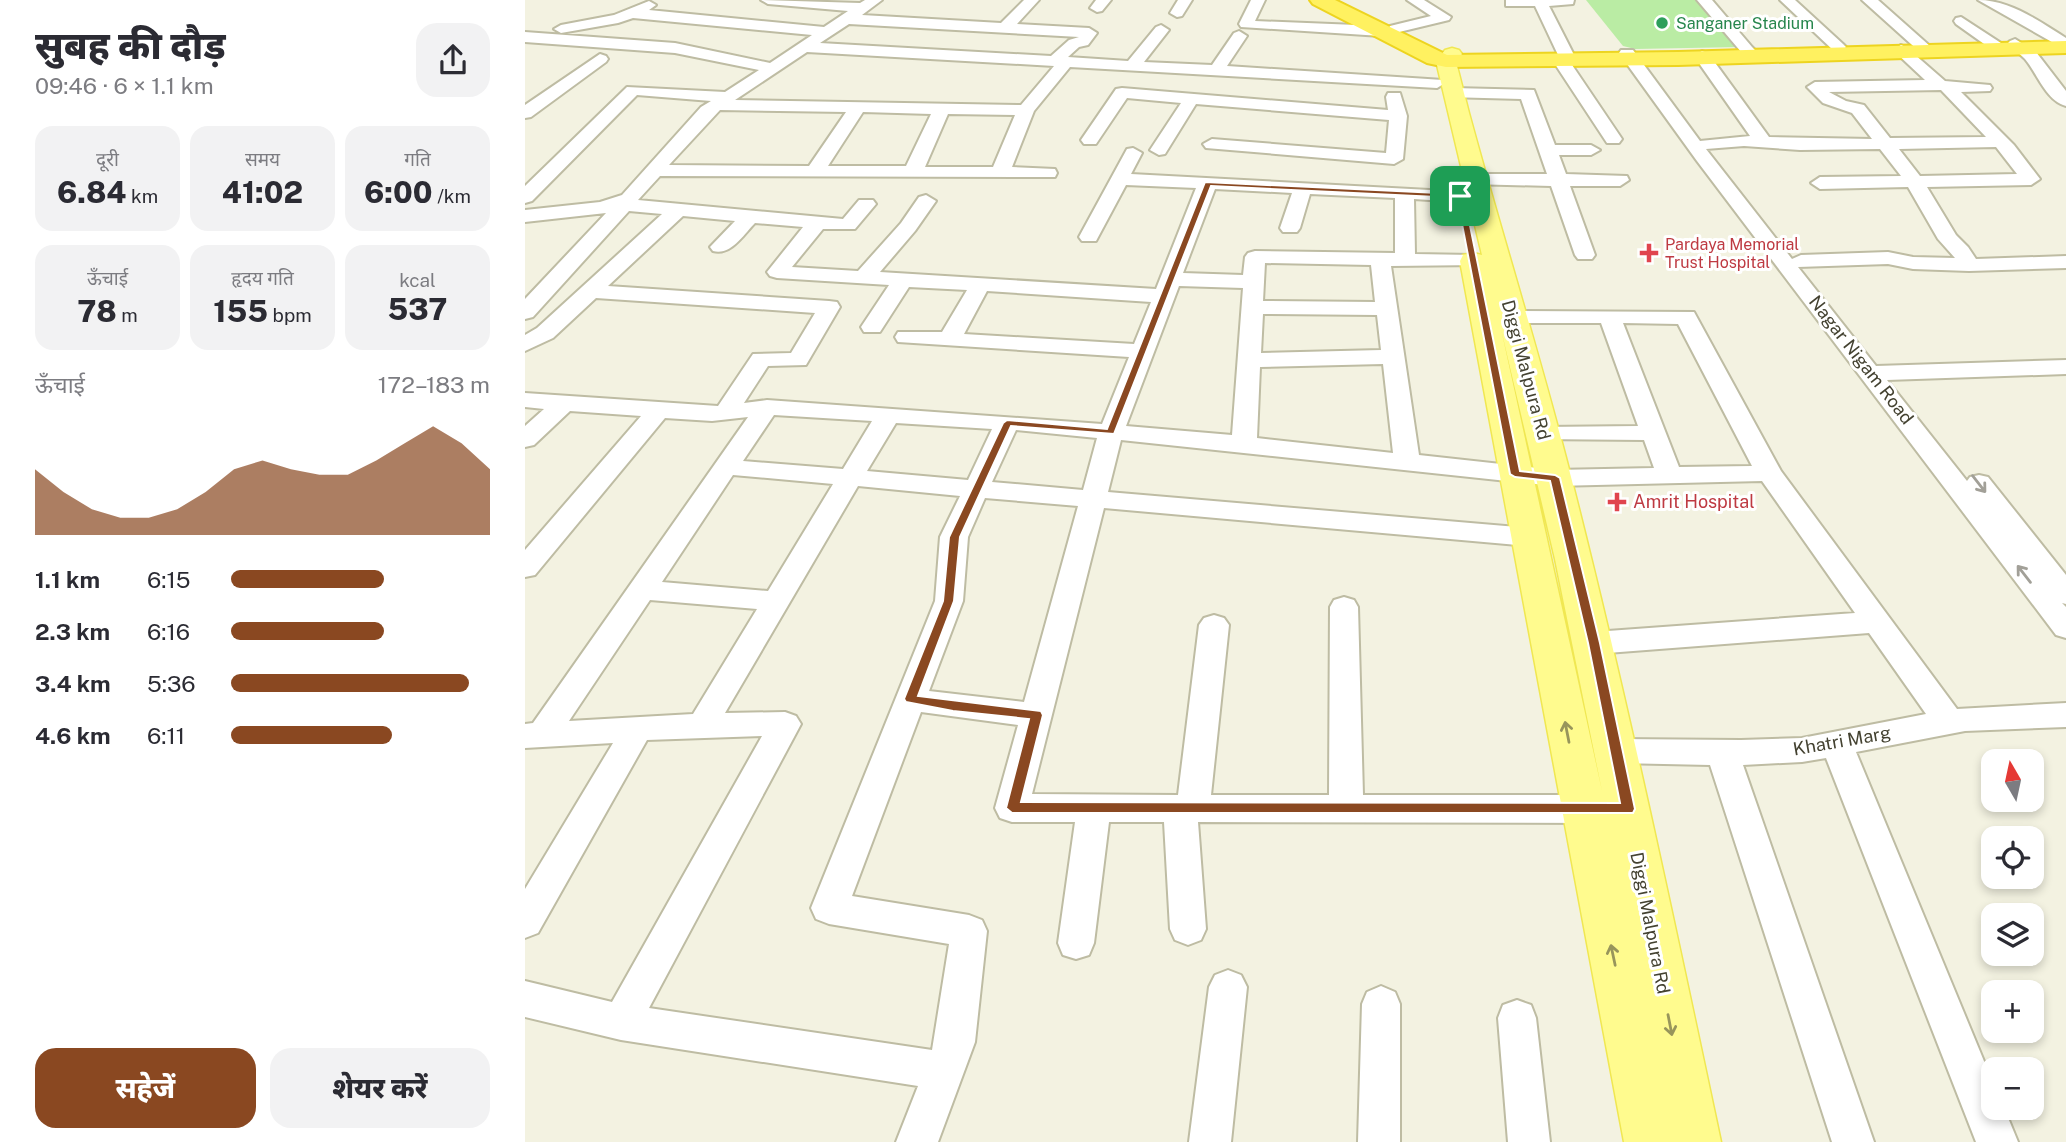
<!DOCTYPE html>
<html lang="hi">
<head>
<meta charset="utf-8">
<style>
	:root { --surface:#fff; --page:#f2f2f3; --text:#2b2b33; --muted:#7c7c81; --accent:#8a4821 }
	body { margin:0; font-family:"Public Sans","Noto Sans Devanagari",sans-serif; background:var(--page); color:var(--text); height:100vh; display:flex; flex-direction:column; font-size:26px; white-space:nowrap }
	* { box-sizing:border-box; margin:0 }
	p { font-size:23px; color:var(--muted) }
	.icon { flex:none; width:38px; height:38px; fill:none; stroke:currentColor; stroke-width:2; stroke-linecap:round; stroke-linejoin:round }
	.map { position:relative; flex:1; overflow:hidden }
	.side { display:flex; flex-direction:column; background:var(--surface); width:525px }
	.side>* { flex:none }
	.needle { width:46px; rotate:351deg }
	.buttons { position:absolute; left:1456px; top:749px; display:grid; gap:14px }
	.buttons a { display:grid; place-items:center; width:63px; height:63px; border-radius:14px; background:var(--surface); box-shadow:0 4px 10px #0003; font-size:35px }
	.pin { position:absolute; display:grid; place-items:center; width:60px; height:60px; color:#fff; margin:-30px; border-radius:14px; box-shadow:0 4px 10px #0006 }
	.round { display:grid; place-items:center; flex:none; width:74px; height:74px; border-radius:21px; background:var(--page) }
	.headline { display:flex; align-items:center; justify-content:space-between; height:119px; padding:0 35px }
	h1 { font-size:38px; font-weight:800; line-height:52px }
	.metrics { display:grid; grid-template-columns:repeat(3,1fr); gap:10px; height:119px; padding:7px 35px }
	.metrics div { display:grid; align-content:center; border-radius:18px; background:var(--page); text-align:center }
	.metrics b { font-size:30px; font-weight:800 }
	.metrics small { font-size:19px; font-weight:400 }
	.metrics p { font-size:19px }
	.chart { height:196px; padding:14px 35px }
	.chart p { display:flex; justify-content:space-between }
	.chart svg { width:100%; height:126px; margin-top:7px; fill:var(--accent); opacity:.7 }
	.action { display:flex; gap:14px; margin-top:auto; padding:14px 35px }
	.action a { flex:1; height:80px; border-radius:21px; background:var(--accent); color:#fff; font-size:28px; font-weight:800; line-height:80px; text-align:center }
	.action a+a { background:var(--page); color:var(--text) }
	ul { padding:0 35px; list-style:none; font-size:23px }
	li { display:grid; grid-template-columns:112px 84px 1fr; align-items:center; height:52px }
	li i { height:18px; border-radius:9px; background:var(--accent) }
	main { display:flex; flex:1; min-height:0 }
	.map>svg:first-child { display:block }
	.green { fill:#baeca4 }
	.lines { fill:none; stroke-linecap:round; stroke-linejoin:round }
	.minor-casing { stroke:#bebca3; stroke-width:4 }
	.major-casing { stroke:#f0e752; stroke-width:3 }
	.highway-casing { stroke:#edd420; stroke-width:4 }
	.minor { fill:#fff; fill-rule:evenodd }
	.major { fill:#fffb8e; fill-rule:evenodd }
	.highway { fill:#fff160; fill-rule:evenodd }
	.oneway { stroke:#a2a098 }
	.oneway2 { stroke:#98955b }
	.route { fill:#8a4821; stroke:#fff; stroke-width:2; fill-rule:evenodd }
	.leisure-dot { fill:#2e9e5b; stroke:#fff; stroke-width:2.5 }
	.health-dot { fill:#e0444e; stroke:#fff; stroke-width:2.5 }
	.labels { text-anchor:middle; stroke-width:6; stroke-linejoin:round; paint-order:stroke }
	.far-leisure-label { font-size:16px; fill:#27864d; stroke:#fff; text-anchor:start }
	.far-health-label { font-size:16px; fill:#be3a42; stroke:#fff; text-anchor:start }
	.street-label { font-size:18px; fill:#444231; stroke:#fff }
	.health-label { font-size:18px; fill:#be3a42; stroke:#fff; text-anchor:start }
</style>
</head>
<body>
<main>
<section class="side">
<div class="headline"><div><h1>सुबह की दौड़</h1><p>09:46 · 6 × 1.1 km</p></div><a class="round"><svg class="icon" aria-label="share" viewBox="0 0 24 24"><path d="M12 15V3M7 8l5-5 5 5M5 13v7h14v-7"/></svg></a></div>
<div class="metrics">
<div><p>दूरी</p><b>6.84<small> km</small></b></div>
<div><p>समय</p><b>41:02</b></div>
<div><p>गति</p><b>6:00<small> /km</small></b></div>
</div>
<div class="metrics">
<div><p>ऊँचाई</p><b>78<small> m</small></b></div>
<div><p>हृदय गति</p><b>155<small> bpm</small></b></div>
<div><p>kcal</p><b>537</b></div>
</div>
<div class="chart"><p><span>ऊँचाई</span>172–183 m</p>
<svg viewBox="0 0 160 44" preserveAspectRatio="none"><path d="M0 44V21L10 29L20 35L30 38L40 38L50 35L60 29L70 21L80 18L90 21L100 23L110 23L120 18L130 12L140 6L150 12L160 21V44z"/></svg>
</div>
<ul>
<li><b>1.1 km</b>6:15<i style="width:59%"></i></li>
<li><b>2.3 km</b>6:16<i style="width:59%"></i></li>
<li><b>3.4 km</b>5:36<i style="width:92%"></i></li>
<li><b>4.6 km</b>6:11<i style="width:62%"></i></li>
</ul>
<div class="action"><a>सहेजें</a><a>शेयर करें</a></div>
</section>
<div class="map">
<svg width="1541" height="1142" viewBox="0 0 1541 1142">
	<rect width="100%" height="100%" fill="#f3f2e1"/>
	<path class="green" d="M1061,0H1174L1215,47L1110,49L1098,46Z"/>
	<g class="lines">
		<g class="minor-casing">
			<path id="minor" d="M236,0L335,3L340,0H357L337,15L476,23L499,0H514L492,24L564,28L572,33L563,45L554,47L543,57L603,61L631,27L636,25L644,30L619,62L687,65L709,33L714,31L722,36L702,66L918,80L920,83L912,88L545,67L509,111L487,167L530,169L532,173L530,177L135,176L113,200L318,219L334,200H348L351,204L330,229H298L267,267L333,271L376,223L394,197L401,195L411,201L390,231L355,272L631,289L671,188L601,185L571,241H557L554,237L602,149L608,148L617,153L606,174L942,192L944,196L935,202L889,199L890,254L948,255L955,257L958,261L955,265L866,266L894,455L1030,470L1129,468L1119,440L1009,439L1006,434L1009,429L1018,427L1113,426L1076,323H986L978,321L975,316L978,311L1169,312L1256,471L1432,709L1541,703V727L1440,731L1331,752L1468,1083V1108H1479L1493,1142H1451L1301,758L1277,762L1218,765L1349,1142H1307L1185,765L1092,763L1081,760L1076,751L1081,742L1092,739L1216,740L1277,738L1401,714L1344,633L1069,654L1058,650L1054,643L1058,636L1069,632L1330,613L1237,481L1030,486L596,440L583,492L1003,528L1013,531L1017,537L1013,543L1003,546L579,508L507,794L653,795L674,625L679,618L689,615L699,618L704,625L686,795H804L805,607L809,600L819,597L829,600L833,607L838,795H1075L1087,799L1092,809L1087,819L1075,823L673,822L681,929L676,940L663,945L650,940L645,929L639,822H584L569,943L564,955L551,959L538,955L533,943L550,822H487L475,818L470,808L493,725L396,712L327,896L444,915L457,920L462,931L450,1042L413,1142H371L393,1086L96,1040L0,1017V981L87,1002L237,736L122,740L13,933L0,938V889L88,743L0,748V724L8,723L223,417L187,421L140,418L10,575L0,577V550L116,416L45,411L9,445L0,447V426L19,409L0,407V393L193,406L228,354L266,353L290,313L71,298L28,338L0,351V335L12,328L137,214L104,211L8,317L0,319V299L81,213L0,222V210L75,202L97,195L176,107L186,101L112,95L7,201L0,203V186L102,87L200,92L234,70L150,53L0,42V32L150,43L245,63L287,35L108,18L93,23L36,33L29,29L36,25L89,15L124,1L131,5L124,10L299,27L323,11L243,4ZM324,24L554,37L544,40L526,56L295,43ZM282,52L529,66L496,105L210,100ZM195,110L321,112L284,166L144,165ZM338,112L406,114L381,166H303ZM423,114L490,115L468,167H400ZM690,189L767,193L755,228L758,232H772L775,228L785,194L870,198V253L730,251L723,253L720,257L718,275L658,273ZM158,216L210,221L185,247L188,251C206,256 219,234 230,223L278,227L242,272L245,276L252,278L364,285L336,327L339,332H355L384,287L442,290L417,332H373L370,337L373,342L604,357L577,424L242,400L219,403L243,366L281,365L315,307L312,302L304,301L83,286ZM740,263L846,265L850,302L738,301ZM654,286L718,288L707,435L601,426ZM462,291L626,302L609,344L439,334ZM738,314L852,315L856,350L736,353ZM1098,323L1153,324L1227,466L1154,467ZM858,364L868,453L732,438L735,367ZM249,415L347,421L318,469L218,461ZM371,423L467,429L443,480L342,471ZM491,430L572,438L558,490L467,482ZM208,475L308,484L243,591L137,582ZM333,486L435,496L415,537L410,601L286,908L291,919L304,924L424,944L407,1050L124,1008L276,724L271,716L260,712L200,713ZM460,498L553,506L499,702L404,691L438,601L443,537ZM125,600L232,609L168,714L44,721Z
				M571,0H586L577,11L572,12L565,8Z
				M653,0H667L657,16L652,17L645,13Z
				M726,0H740L730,21L856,26L864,31L856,36L716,27L714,24Z
				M882,0H899L926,17L924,20L870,33L865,32L863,29L865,26L906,16Z
				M981,0H1049L1048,4L1024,6L1049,55L1043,59L1097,139L1094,143H1082L1028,61L1034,57L1010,6H981Z
				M1172,0H1187L1227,47L1230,50L1227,53H1217Z
				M1255,0H1270L1318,44L1321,47L1318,50H1308Z
				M1337,0H1353L1406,47L1409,50L1406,53H1396Z
				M1453,0C1485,0 1514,21 1541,38V50Z
				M1436,17L1479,45L1482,48L1479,51H1469L1431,24L1429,21L1431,18Z
				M1490,39L1511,52L1541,91V106C1521,101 1512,73 1500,59C1495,53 1487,50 1482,44L1485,41Z
				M1376,45L1381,47L1420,81L1465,85L1467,88L1465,91L1436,92L1489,145L1515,179L1506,185L1402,187L1431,235L1443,247L1451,259L1541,256V268L1444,271L1388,269L1363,264L1273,267L1351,366L1541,360V374L1362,380L1442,481L1445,477L1454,475L1463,477L1541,575V604L1537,603L1541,607V638L1531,635L1172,161L1094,53L1096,50H1108L1175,141L1225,136L1169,56L1177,51L1183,53L1244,137L1347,139L1327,113L1298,103L1282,87L1290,82L1400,80L1368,50ZM1416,90L1461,137L1365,138L1339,105L1321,101L1304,92ZM1219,146L1275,150L1355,149L1376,176L1295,177L1286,183L1295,189L1383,187L1413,239L1430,258L1388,257L1363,252L1276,255L1267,259L1181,149ZM1471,147L1492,174L1395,176L1374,149Z
				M75,54L81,56L83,59L81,62L6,117L0,118V105Z
				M597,88L863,110L861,97L863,93H875L882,116L878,159L869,164L681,148L678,144L687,139L861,153L864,120L671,104L640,154L634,155L625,150L656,103L602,98L571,144H559L556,140L591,89Z
				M928,88L1009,90L1030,145H1066L1075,150L1066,155H1034L1041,174L1102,176L1104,180L1095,186H1045L1070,255L1067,259H1053L1050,255L1026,186L943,184L941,180L950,174H1022L996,99L922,97L920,93Z
				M703,970L716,975L722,987L706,1142H664L684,987L690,975Z
				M856,986L870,992L875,1004V1142H833L837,1004L842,992Z
				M992,1000L1006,1005L1011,1018L1025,1142H983L973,1018L978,1005Z"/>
		</g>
		<g class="major-casing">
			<path id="major" d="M927,48L934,50L937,54L931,62L944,113C977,235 1015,355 1046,477C1102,697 1149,920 1196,1142H1099L935,261L938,255L948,253L957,255L911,61L920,50ZM976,329L1030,559L1077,791Z"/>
		</g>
		<g class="highway-casing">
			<path id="highway" d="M785,0H810L922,55L1153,52L1541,41V53L1153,65L921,67L902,63L788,4Z"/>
		</g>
		<use href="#minor" class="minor"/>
		<use href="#major" class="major"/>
		<use href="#highway" class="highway"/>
	</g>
	<defs><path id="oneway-shaft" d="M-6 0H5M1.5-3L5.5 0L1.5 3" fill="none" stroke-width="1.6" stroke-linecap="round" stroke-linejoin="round" transform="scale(1.75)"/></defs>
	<g class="oneway">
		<use href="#oneway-shaft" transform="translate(1454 484) rotate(52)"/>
		<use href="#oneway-shaft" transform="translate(1499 574) rotate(-128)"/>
	</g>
	<g class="oneway2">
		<use href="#oneway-shaft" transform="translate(1042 732) rotate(-101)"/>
		<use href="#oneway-shaft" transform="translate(1088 955) rotate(-102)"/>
		<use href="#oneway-shaft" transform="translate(1145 1025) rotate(79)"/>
	</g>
	<path class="route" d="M680,182L935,194L939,196L995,471L1030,475L1035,478L1075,643L1110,809L1108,813H487L481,808L504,719L428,711L381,702L379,699L418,601L424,537L478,423L482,420L582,429ZM686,186L932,198L985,474L990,477L1025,481L1063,643L1095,803L496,802L518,715L516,711L393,696L429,601L435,537L486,426L589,434Z"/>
	<circle class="leisure-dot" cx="1137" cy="23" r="7"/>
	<g class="health-dot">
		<path d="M1120.5 242.5h7v7h7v7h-7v7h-7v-7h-7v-7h7z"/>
		<path d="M1088.5 491.5h7v7h7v7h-7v7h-7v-7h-7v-7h7z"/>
	</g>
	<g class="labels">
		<g class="far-leisure-label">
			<text x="1151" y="29">Sanganer Stadium</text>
		</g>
		<g class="far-health-label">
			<text x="1140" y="250">Pardaya Memorial<tspan x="1140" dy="18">Trust Hospital</tspan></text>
		</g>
		<g class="street-label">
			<text transform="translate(1336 360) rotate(52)" y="6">Nagar Nigam Road</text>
			<text transform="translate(1001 370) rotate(75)" y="6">Diggi Malpura Rd</text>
			<text transform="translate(1317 741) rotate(-10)" y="6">Khatri Marg</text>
			<text transform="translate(1125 923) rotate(79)" y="6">Diggi Malpura Rd</text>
		</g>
		<g class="health-label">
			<text x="1108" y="508">Amrit Hospital</text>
		</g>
	</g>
</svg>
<div class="buttons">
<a><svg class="needle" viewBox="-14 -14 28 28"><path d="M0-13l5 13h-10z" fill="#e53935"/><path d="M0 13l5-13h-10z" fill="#7c7c81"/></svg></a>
<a><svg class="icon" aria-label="locate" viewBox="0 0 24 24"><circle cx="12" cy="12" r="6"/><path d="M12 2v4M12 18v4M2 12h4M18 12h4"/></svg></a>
<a><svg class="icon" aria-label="layers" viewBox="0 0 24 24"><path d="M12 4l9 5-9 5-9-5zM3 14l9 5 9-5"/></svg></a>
<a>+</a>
<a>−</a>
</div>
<div class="pin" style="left:935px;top:196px;background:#1e9e55"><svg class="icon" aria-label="arrive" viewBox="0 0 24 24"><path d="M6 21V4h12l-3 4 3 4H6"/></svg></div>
</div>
</main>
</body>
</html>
